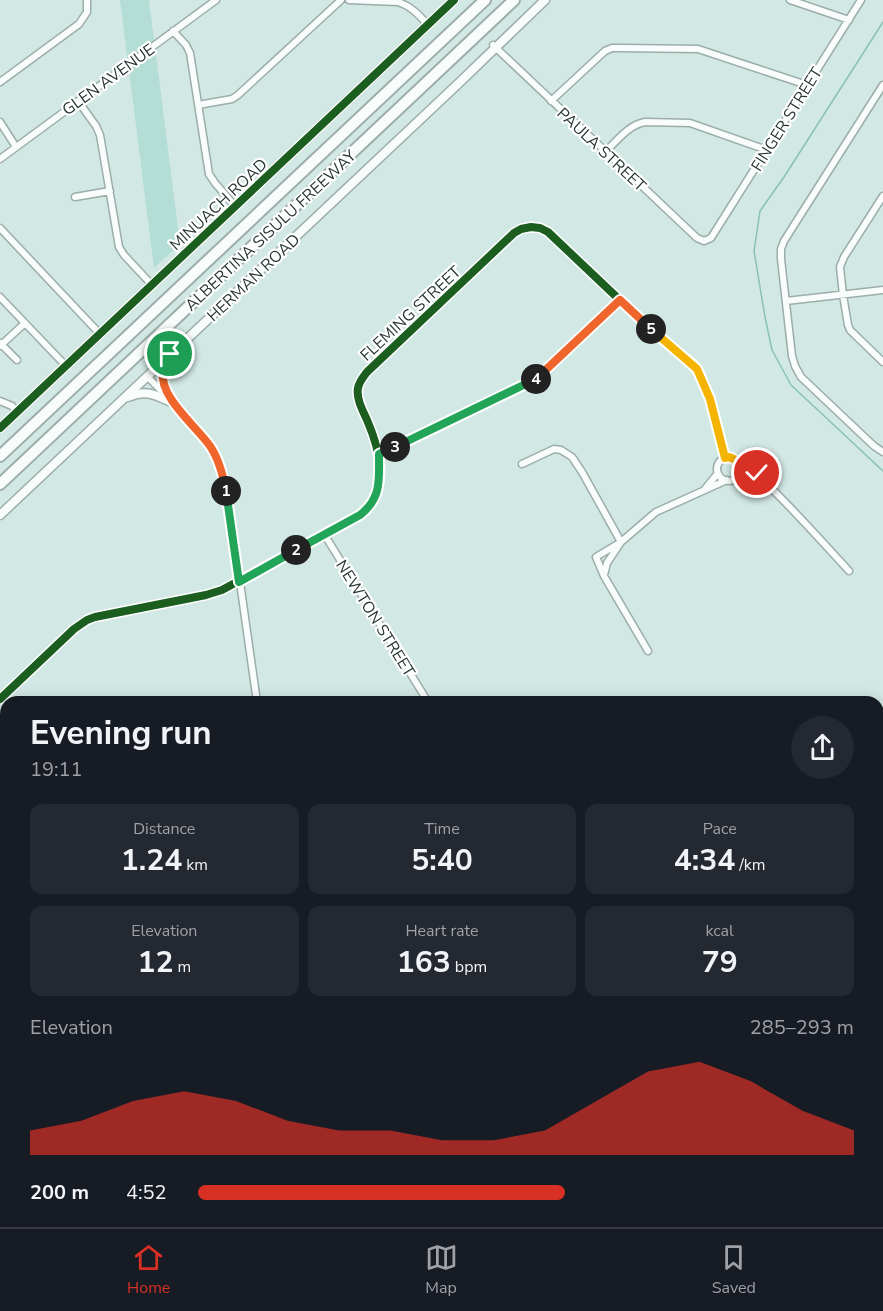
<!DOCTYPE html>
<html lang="en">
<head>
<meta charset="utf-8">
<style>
	:root { --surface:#171b24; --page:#242831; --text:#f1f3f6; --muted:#9ea1a6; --line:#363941; --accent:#d93025 }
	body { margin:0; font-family:"Nunito Sans",sans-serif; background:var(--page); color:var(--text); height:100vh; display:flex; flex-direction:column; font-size:22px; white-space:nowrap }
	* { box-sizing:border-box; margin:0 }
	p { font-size:20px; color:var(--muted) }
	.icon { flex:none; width:33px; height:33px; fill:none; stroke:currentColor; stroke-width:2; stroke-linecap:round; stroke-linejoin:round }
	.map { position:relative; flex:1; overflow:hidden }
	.panel { position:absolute; left:0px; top:696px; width:884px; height:531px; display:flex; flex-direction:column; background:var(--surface); border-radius:18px 18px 0 0; box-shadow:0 3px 15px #0003 }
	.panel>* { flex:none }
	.pin { position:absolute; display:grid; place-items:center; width:51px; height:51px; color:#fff; margin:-26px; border:3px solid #fff; border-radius:50%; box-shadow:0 2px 6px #0007 }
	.km { position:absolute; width:30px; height:30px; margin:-15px; border-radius:50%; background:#222; color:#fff; font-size:16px; line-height:30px; text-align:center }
	.round { display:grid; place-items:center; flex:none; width:63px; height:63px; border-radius:32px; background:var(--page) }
	.summary { display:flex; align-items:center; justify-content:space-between; height:102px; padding:0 30px }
	h1 { font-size:33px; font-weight:700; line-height:45px }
	.stats { display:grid; grid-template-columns:repeat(3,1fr); gap:9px; height:102px; padding:6px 30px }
	.stats div { display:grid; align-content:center; border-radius:12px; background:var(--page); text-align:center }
	.stats b { font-size:30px; font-weight:700 }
	.stats small { font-size:16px; font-weight:400 }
	.stats p { font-size:16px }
	.chart { height:168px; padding:12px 30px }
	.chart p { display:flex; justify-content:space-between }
	.chart svg { width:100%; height:108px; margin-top:6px; fill:var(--accent); opacity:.7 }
	ul { padding:0 30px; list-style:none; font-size:20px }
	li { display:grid; grid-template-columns:96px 72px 1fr; align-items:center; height:45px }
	li i { height:15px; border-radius:8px; background:var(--accent) }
	.tab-bar { display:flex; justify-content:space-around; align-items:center; height:84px; border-top:2px solid var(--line); background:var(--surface); font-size:16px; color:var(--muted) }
	.tab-bar a { display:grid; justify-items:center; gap:3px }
	.tab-bar .on { color:var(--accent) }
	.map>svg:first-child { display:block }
	.green { fill:#b4ddd6 }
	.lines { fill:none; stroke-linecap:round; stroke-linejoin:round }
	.stream { stroke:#89c0b7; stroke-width:1.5 }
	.street-casing { stroke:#9cadaa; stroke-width:9 }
	.secondary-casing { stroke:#9cadaa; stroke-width:11 }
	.highway-casing { stroke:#9cadaa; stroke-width:14 }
	.street { stroke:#f8fcfb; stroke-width:6 }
	.secondary { stroke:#f8fcfb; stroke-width:8 }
	.highway { stroke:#f8fcfb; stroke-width:10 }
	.cycleway-casing { stroke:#fff; stroke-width:11 }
	.cycleway { stroke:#1b5e20; stroke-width:8 }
	.split-1-casing { stroke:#fff; stroke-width:12 }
	.split-2-casing { stroke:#fff; stroke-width:12 }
	.split-3-casing { stroke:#fff; stroke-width:12 }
	.split-4-casing { stroke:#fff; stroke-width:12 }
	.split-5-casing { stroke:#fff; stroke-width:12 }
	.split-6-casing { stroke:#fff; stroke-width:12 }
	.split-7-casing { stroke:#fff; stroke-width:12 }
	.split-1 { stroke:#f0652b; stroke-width:8 }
	.split-2 { stroke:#22a559; stroke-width:8 }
	.split-3 { stroke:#22a559; stroke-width:8 }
	.split-4 { stroke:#22a559; stroke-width:8 }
	.split-5 { stroke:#f0652b; stroke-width:8 }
	.split-6 { stroke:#f5b400; stroke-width:8 }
	.split-7 { stroke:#f5b400; stroke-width:8 }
	.labels { text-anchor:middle; stroke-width:4.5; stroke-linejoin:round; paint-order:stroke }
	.street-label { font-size:16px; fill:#263633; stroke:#fff }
</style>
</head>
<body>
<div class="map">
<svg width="883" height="1227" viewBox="0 0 883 1227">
	<rect width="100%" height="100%" fill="#d2e8e4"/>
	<path class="green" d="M120,0H149L180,244L154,268Z"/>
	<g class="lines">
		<path class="stream" d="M883,22L784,177L760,211L754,251L765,317L772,350L791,385L883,471"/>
		<g class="street-casing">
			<path id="street" d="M349,0L398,2C411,6 419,15 428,25
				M790,0L849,20
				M173,31L186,45L190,53L209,174L215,183L235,206
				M493,45L697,238L704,241L711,238L861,0
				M0,82L79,24L87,12V0
				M883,85L784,241L781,249V259L792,356L795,366L801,377L874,446L883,452
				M78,101L96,126L100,135L119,247L124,255L152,285
				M551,101L605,51L612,48H621L698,49L807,85
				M198,105L232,99L238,95L341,0
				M0,122L16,147
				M605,152C617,141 628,125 645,122L690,123L767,150
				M0,159L216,0
				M883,196L844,257L840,267L843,295L848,325L850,330L883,362
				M75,197L110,191
				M0,228L100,334
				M0,297L66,366
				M786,301L883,290
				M0,343L17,360
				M0,346L25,323
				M147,376L195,426L210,447L219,463L230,512L257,702
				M0,401L12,406L17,412
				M379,455L535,380L620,300
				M717 469a12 12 0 1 1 24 0a12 12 0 1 1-24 0Z
				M522,464L554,449L561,450L572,457L582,472L621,542L607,563L604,575
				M741,465C757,471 765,483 777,494C802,519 825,545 849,571
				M738,476L756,481L769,488
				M705,489L718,473
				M324,534L428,702
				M648,651L604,576L596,557L621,542L656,512L727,480
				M0,699L74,629L87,620L95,617L206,595L222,590L363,513C390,488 380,450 367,420C363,411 356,399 358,388C359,382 363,377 367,372L514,233L521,229L531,227L540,228L548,232L661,339L692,363L697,369L709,396L725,457
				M878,1040L883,1049
				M0,1184L6,1188
				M52,1221L60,1227
				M618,1221L625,1227
				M638,1227L644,1221"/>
		</g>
		<g class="secondary-casing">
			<path id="secondary" d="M167,360C160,376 163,386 171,400
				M128,397C148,389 155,395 173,403
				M0,428L454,0
				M0,515L460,82L545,0"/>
		</g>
		<g class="highway-casing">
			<path id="highway" d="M0,456L485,0
				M0,484L514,0"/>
		</g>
		<use href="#street" class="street"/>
		<use href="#secondary" class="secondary"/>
		<use href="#highway" class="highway"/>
		<g class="cycleway-casing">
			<path id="cycleway" d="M0,428L454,0
				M0,699L74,629L87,620L95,617L206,595L222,590L363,513C390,488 380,450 367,420C363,411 356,399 358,388C359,382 363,377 367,372L514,233L521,229L531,227L540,228L548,232L661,339L692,363L697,369L709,396L725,457"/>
		</g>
		<use href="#cycleway" class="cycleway"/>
	</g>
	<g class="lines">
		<g class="split-1-casing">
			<path id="split-1" d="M170,354C167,360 164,366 163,372C159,397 196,426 210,446C219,459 223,475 226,491"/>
		</g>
		<g class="split-2-casing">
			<path id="split-2" d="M226,491L239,582L296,550"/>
		</g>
		<g class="split-3-casing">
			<path id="split-3" d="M296,550L360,515C382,498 379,479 379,454L395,447"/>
		</g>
		<g class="split-4-casing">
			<path id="split-4" d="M395,447L536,379"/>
		</g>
		<g class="split-5-casing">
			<path id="split-5" d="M536,379L620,300L651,329"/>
		</g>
		<g class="split-6-casing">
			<path id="split-6" d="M651,329L697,369L710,399L725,458L728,457"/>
		</g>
		<g class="split-7-casing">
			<path id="split-7" d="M728,457C736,458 737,463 744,466C749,468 752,470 757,473"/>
		</g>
		<use href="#split-1" class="split-1"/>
		<use href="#split-2" class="split-2"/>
		<use href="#split-3" class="split-3"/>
		<use href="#split-4" class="split-4"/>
		<use href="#split-5" class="split-5"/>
		<use href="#split-6" class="split-6"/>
		<use href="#split-7" class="split-7"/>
	</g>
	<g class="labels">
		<g class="street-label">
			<text transform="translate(108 79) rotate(-36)" y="6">GLEN AVENUE</text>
			<text transform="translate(786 119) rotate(-58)" y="6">FINGER STREET</text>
			<text transform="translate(602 149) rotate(43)" y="6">PAULA STREET</text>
			<text transform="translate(218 204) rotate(-43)" y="6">MINUACH ROAD</text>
			<text transform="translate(270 230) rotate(-43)" y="6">ALBERTINA SISULU FREEWAY</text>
			<text transform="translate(253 277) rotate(-43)" y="6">HERMAN ROAD</text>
			<text transform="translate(410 313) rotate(-43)" y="6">FLEMING STREET</text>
			<text transform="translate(376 618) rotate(58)" y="6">NEWTON STREET</text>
		</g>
	</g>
</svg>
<div class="pin" style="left:170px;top:354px;background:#1e9e55"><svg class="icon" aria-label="arrive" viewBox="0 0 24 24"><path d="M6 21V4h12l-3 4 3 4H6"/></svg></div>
<div class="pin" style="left:757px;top:473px;background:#d93025"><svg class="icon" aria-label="check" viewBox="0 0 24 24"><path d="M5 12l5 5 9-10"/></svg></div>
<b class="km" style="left:226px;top:491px">1</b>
<b class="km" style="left:296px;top:550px">2</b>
<b class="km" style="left:395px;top:447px">3</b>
<b class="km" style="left:536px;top:379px">4</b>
<b class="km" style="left:651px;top:329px">5</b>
<section class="panel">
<div class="summary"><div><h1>Evening run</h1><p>19:11</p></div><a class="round"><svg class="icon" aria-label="share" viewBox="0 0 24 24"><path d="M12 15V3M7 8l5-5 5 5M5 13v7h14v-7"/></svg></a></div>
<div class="stats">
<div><p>Distance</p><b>1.24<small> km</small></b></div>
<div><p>Time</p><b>5:40</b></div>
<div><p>Pace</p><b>4:34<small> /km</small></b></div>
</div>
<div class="stats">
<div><p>Elevation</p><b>12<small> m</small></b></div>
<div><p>Heart rate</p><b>163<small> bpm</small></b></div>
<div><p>kcal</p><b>79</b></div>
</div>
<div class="chart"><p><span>Elevation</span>285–293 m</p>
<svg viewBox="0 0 160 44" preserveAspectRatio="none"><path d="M0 44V34L10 30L20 22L30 18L40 22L50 30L60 34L70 34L80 38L90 38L100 34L110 22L120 10L130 6L140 14L150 26L160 34V44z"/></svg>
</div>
<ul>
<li><b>200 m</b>4:52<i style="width:56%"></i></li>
</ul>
</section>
</div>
<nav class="tab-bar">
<a class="on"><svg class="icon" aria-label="home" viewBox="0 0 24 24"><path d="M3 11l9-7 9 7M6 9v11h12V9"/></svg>Home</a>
<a><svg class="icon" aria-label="map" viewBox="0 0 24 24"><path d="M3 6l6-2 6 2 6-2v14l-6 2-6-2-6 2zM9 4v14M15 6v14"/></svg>Map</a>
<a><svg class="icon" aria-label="saved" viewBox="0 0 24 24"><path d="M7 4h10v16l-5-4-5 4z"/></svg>Saved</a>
</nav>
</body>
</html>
